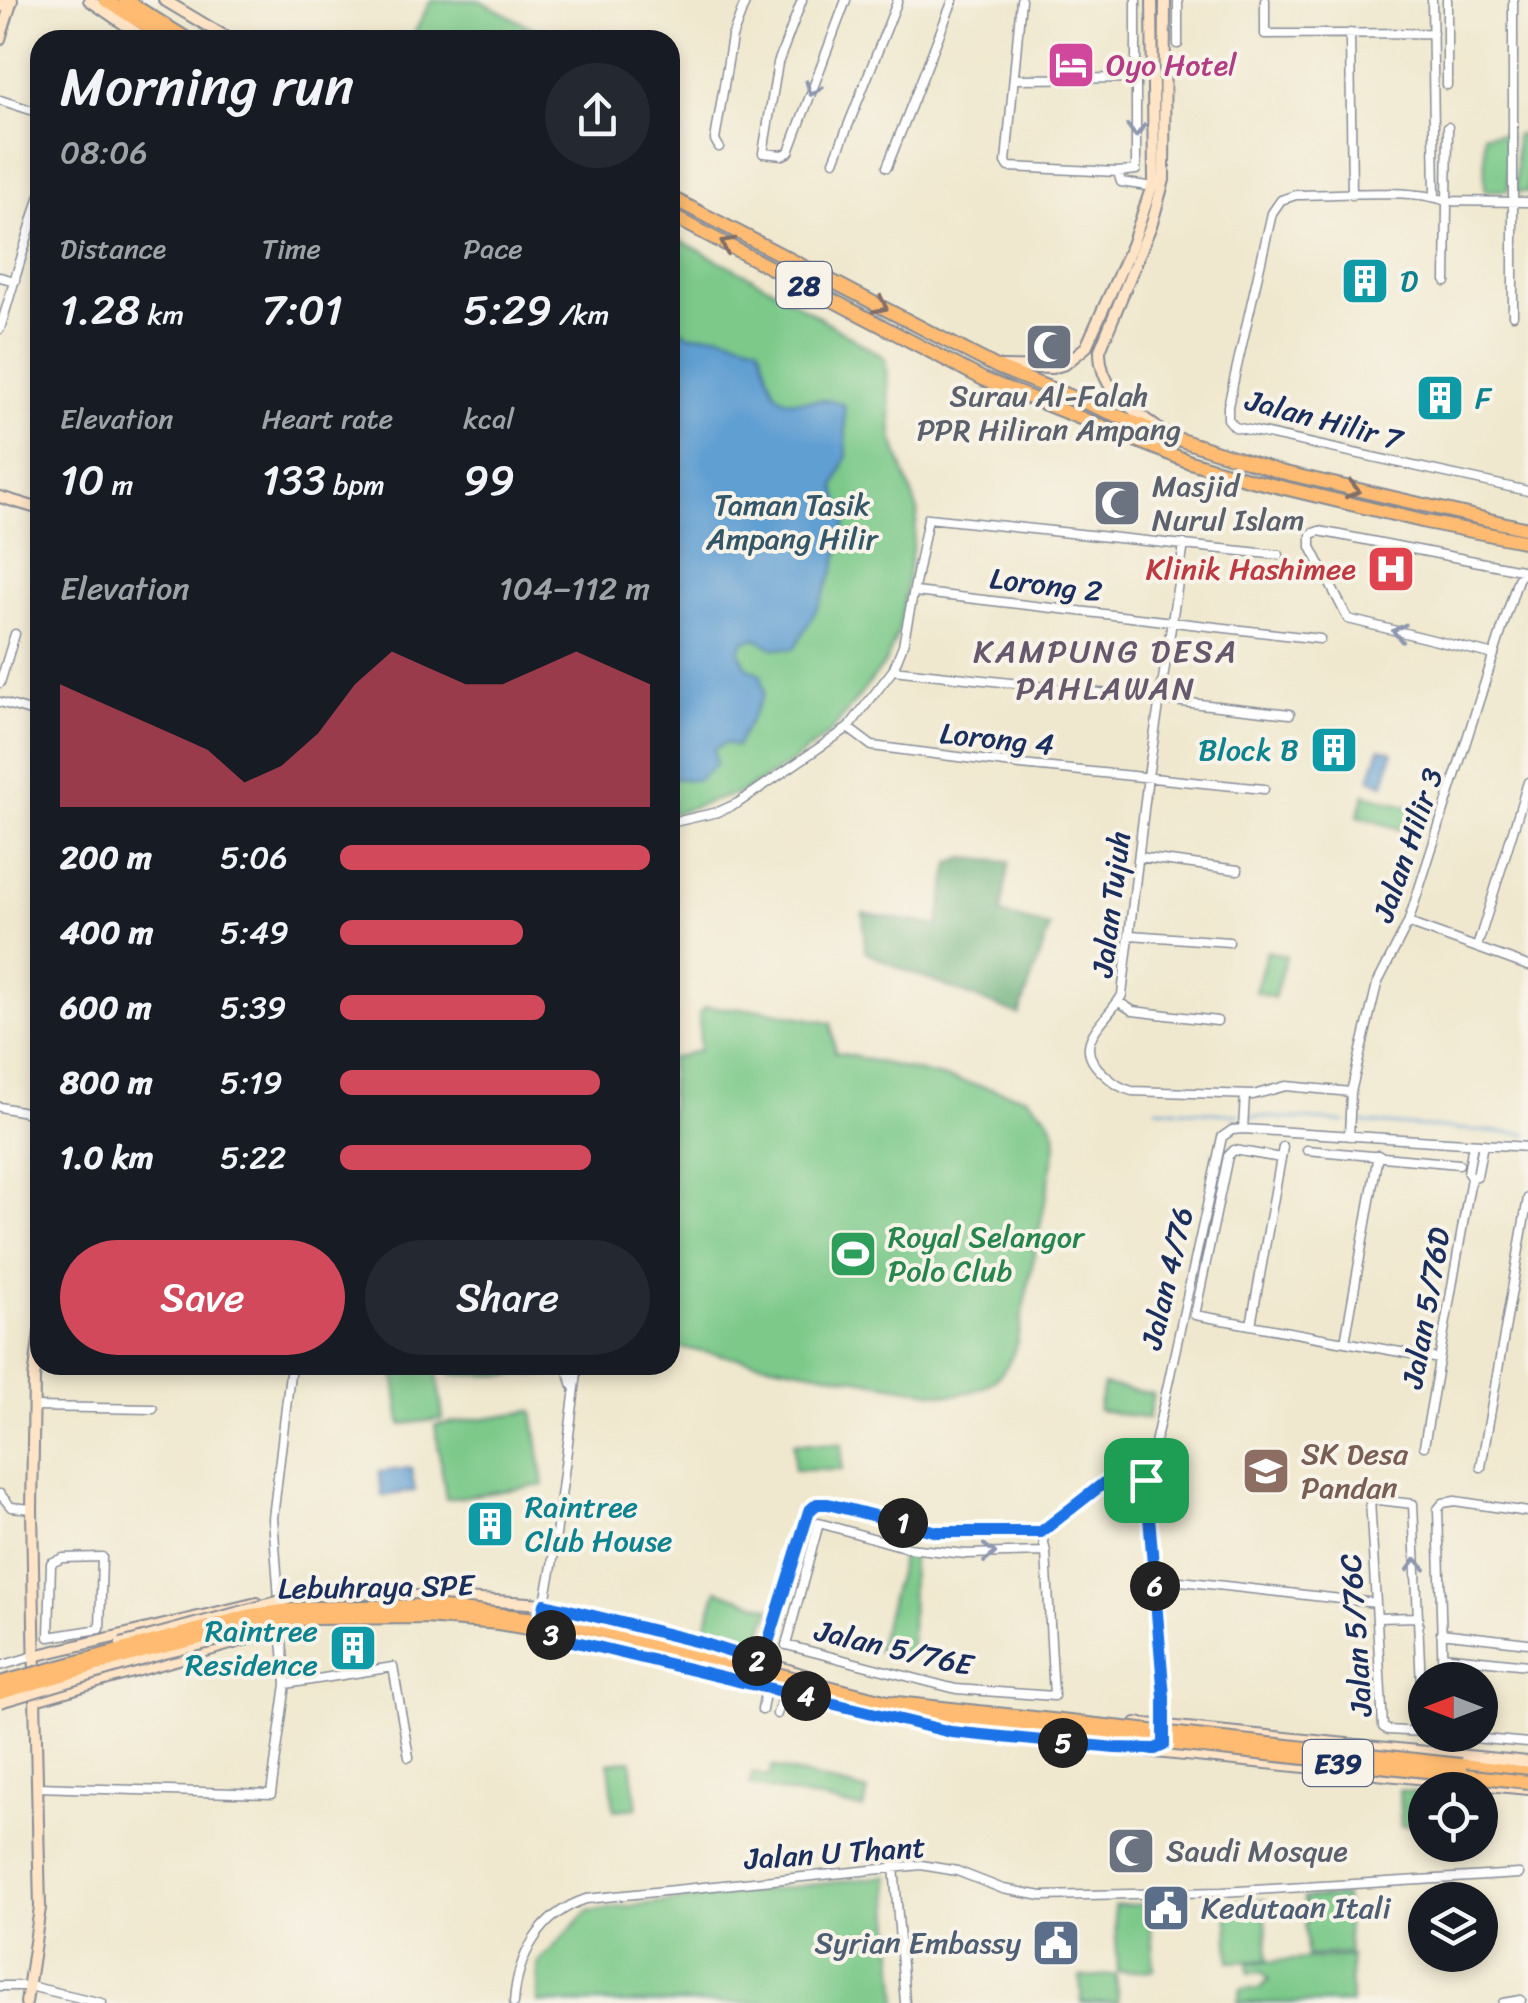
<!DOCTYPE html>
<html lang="en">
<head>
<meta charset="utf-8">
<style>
	:root { --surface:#171b24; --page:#242831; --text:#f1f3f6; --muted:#9ea1a6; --accent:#d1495b }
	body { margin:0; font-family:Sriracha,sans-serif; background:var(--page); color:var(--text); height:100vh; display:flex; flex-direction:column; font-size:38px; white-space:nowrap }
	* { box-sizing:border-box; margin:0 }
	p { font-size:32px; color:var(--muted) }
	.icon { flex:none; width:55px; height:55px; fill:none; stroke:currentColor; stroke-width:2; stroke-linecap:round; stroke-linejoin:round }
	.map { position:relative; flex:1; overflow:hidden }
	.sheet { position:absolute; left:30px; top:30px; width:650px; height:1345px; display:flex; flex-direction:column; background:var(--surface); border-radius:30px; box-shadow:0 5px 15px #0003 }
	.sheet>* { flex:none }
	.needle { width:65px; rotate:270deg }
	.tools { position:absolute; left:1408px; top:1662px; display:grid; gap:20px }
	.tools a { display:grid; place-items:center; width:90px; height:90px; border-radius:50%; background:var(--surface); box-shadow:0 5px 15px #0003; font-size:50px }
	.pin { position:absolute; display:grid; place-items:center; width:85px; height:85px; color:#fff; margin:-42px; border-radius:20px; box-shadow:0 5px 15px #0006 }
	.km { position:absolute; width:50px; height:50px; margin:-25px; border-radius:50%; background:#222; color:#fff; font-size:28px; line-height:50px; text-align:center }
	.round { display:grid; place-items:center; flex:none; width:105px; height:105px; border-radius:52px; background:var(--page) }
	.headline { display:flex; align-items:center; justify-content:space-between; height:170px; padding:0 30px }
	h1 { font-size:55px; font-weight:600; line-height:75px }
	.metrics { display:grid; grid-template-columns:repeat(3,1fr); gap:15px; height:170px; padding:10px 30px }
	.metrics div { display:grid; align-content:center }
	.metrics b { font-size:42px; font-weight:600 }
	.metrics small { font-size:28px; font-weight:400 }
	.metrics p { font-size:28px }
	.chart { height:280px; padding:20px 30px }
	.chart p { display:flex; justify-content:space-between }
	.chart svg { width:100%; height:180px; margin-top:10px; fill:var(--accent); opacity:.7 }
	.cta { display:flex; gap:20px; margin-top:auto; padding:20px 30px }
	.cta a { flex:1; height:115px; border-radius:60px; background:var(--accent); color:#fff; font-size:40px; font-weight:600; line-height:115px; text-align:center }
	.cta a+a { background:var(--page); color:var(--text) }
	ul { padding:0 30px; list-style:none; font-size:32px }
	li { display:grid; grid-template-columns:160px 120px 1fr; align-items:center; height:75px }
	li i { height:25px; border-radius:12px; background:var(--accent) }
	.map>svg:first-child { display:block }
	.green { fill:#7bc989; stroke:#4b7c74; stroke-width:2.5 }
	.forest { fill:#64ad75; stroke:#406e6a; stroke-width:2.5 }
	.water { fill:#609fd2; stroke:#3e6798; stroke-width:2.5 }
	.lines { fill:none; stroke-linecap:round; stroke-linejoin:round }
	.stream { stroke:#609fd2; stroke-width:2.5 }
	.street-casing { stroke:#868c96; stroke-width:11 }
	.secondary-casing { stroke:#868c96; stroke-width:14 }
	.highway-casing { stroke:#868c96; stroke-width:16 }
	.street { stroke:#fff; stroke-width:8 }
	.secondary { stroke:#ffe4c6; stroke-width:10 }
	.highway { stroke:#febb71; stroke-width:12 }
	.secondary-bridge-casing { stroke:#868c96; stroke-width:14; stroke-linecap:butt }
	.highway-bridge-casing { stroke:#868c96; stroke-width:16; stroke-linecap:butt }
	.secondary-bridge { stroke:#ffe4c6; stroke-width:10 }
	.highway-bridge { stroke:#febb71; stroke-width:12 }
	.oneway { stroke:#8d97ae }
	.oneway2 { stroke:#816e67 }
	.route-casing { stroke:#fff; stroke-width:20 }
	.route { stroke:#1a73e8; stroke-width:12 }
	.labels { text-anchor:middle; stroke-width:8; stroke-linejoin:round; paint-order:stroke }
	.shield { fill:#f7f3e8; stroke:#5d6a87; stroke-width:2.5 }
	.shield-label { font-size:28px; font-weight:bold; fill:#1b2f5e }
	.hotel-label { font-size:30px; fill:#b23c85; stroke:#f7f3e8; text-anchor:start }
	.culture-label { font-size:30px; fill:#0d838f; stroke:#f7f3e8; text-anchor:start }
	.worship-label { font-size:30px; fill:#5b616d; stroke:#f7f3e8; text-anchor:start }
	.street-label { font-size:30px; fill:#1b2f5e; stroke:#f7f3e8 }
	.park-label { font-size:30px; fill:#335669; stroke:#f7f3e8 }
	.health-label { font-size:30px; fill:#be3a42; stroke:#f7f3e8; text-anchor:end }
	.leisure-label { font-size:30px; fill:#27864d; stroke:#f7f3e8; text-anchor:start }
	.education-label { font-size:30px; fill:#785e54; stroke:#f7f3e8; text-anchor:start }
	.service-label { font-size:30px; fill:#4e5e75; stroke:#f7f3e8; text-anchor:start }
	.neighbourhood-label { font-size:32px; letter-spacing:2.5px; fill:#67596d; stroke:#f7f3e8 }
</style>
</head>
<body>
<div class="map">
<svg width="1528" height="2003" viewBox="0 0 1528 2003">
	<rect width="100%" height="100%" fill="#f7f3e8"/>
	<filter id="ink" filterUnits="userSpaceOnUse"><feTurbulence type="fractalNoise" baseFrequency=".01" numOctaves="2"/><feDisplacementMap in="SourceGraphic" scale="20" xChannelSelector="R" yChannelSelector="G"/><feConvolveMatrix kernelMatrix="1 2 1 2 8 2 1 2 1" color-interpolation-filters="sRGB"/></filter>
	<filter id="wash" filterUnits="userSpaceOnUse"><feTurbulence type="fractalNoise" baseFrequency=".0048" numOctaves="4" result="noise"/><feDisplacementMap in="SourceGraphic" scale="40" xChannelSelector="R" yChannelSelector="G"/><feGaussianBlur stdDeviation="2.25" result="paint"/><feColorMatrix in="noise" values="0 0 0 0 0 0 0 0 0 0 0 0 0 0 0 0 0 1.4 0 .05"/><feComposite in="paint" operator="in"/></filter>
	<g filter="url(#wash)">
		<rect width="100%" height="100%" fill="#f0e8ce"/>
		<path class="green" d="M431,0H479L540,32L536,40H411Z
			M1484,134H1508V190L1485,191Z
			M1516,135H1528V192H1516Z
			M670,235L770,287L885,358L893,440L918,511L900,628L885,663L831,732L791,763L742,792L670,814Z
			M1365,794L1416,809L1409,832L1358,816Z
			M1267,951L1286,956L1274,998L1255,992Z
			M706,1007L764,1010L831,1023L835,1052L1027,1097L1048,1117L1055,1131L1056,1147L1016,1346C1003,1381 985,1392 948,1395L670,1346V1059L700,1050L699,1013Z
			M450,1365H560V1375H450Z
			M436,1366L443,1419L401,1424L394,1371Z
			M1103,1385L1153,1394L1148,1419L1098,1410Z
			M533,1411L544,1485L446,1499L435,1425Z
			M794,1443L842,1444V1470H794Z
			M903,1554L912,1556L911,1659L877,1650Z
			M717,1590L771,1608L755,1649L701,1639Z
			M631,1760L637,1808L614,1810L609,1763Z
			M772,1767L868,1792L863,1809L750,1785L753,1772L769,1778Z
			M1399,1790L1422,1793L1424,1824L1401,1826Z
			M888,1876L898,2003H538V1963L588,1911Z
			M1345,1896L1349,1953L1307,1956L1304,1898Z
			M1265,1900L1268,1960L1230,1962L1227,1902Z
			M1149,1904L1154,1970L1118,1972L1114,1906Z
			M1350,1956L1351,2003H1238L1241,1989H1260L1269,1980L1262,1972L1249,1973L1248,1963Z
			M1116,1975L1118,2003H1082L1080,1977Z"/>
		<path class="forest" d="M965,858L1009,862L1001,914L1050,927L1019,1015L897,967L865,951L863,913L938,926L950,863Z"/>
		<path class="water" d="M670,322L690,335L719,334L758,345C766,359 767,377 775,391C787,411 820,392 844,405L847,455L835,487L846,522L835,567L820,603L794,649L773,648L756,638L744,641L739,651L746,666L761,675L764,694L736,747L726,743L714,749L716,765L697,780L670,778Z
			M1380,748L1393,752L1384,784L1370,779Z
			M411,1468L415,1491L382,1496L379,1472Z"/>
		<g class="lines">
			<path class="stream" d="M1157,1108L1240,1115
				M1248,1116L1345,1122
				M1353,1122L1528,1134"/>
		</g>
	</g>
	<g filter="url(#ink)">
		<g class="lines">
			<g class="street-casing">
				<path id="street" d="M802,0L778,63L763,153L783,155L789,152L846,0
					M1021,0L1006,162L1009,167L1118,172L1136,170V0
					M1178,0V44
					M1265,0V34L1433,33
					M1432,0L1435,196
					M1447,0V85
					M1350,33L1352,195
					M1014,79L1136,78
					M0,100L40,113
					M719,147L715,140L732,37L746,0
					M834,161L898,0
					M887,167L953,0
					M1118,172L1121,182L1153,187
					M1528,202L1446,201C1413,188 1335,195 1296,195L1281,200L1272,213L1228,406V419L1235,427L1528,491
					M0,277L15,281
					M1446,282L1448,127
					M1513,315V0
					M0,329L40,195
					M1184,544L1148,776L1122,995C1106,1023 1067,1044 1105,1075C1114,1083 1120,1088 1132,1091L1253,1095L1286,1086L1351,1092
					M915,592L1320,639
					M1494,655L1348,619L1311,547V534L1319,531L1526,571
					M893,670L1290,714
					M0,683L15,634
					M0,702L40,714
					M848,728L872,746L1021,765L1264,789
					M670,823L718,812L738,803L848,728L893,670L903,645L928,518L1279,555
					M1139,857L1238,870
					M1408,923L1528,966
					M1130,935L1229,942
					M1477,947L1528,782
					M1119,1002L1133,1011L1217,1021
					M0,1107L40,1115
					M1243,1129L1245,1095
					M1349,1136L1351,1092L1377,984L1408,923L1518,579L1524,572
					M1473,1144L1468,1173L1471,1178L1477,1176L1483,1144
					M1307,1150L1459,1164
					M1281,1158L1234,1150L1228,1156L1195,1315L1439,1359
					M1251,1325L1283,1147
					M1345,1342L1378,1155
					M566,1365L573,1386
					M34,1407L153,1409
					M1424,1446L1471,1178
					M1481,1467L1528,1198
					M0,1494L11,1507L32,1509
					M1041,1532L1046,1552L1054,1696L956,1689L786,1645L819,1523L908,1548L966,1554L1046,1552
					M102,1557L100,1629L49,1637L51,1563L63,1558Z
					M1154,1578L1376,1603
					M279,1599L273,1518L291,1365
					M1377,1618L1418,1617
					M541,1623L552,1566L578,1365
					M1441,1633L1528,1643
					M1442,1656L1528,1665
					M762,1662L809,1511L817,1505L828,1504L937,1532H1041L1104,1483L1147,1480
					M0,1666L34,1656
					M1443,1680L1438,1509L1443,1503L1455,1501L1528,1512
					M286,1684L393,1667L409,1757
					M762,1710L766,1687
					M777,1714L784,1691
					M1164,1729L1147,1480L1222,1137L1232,1130L1243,1129L1528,1147
					M1423,1732L1413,1504L1370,1499L1383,1727L1388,1730L1423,1732H1425
					M1440,1735L1528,1743
					M37,1787L271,1794L286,1684L281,1630
					M894,1866L905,2003
					M0,1986H29L102,2003
					M514,2003C517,1956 540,1914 586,1899L921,1865L957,1871L1003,1889L1042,1896L1222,1892L1519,1874
					M1503,2003L1521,2000"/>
			</g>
			<g class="secondary-casing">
				<path id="secondary" d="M89,0L147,40
					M164,0L231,40
					M0,7L2,0
					M0,39L12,0
					M1003,367L1052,368L1065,364L1086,347L1132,245L1154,180L1152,0
					M1161,431C1132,408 1099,391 1100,350L1152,223L1164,180L1165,0
					M0,497L40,509
					M284,1599L350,1592L545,1604L699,1642L811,1677
					M34,1656L257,1603
					M35,1680L32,1509L34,1379L40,1331
					M35,1700L297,1625
					M898,1719L951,1732L1528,1789
					M1136,1723L1528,1762
					M26,2003L40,1908L35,1697"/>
			</g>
			<g class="highway-casing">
				<path id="highway" d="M105,0L169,40
					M125,0L189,40
					M670,197L997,367L1168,436L1281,472L1528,529
					M670,215L983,379L1190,462L1251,480L1426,522L1528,542
					M1461,1765L1528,1773"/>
			</g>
			<use href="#street" class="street"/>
			<use href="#secondary" class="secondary"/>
			<use href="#highway" class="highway"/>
			<g class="secondary-bridge-casing">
				<path id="secondary-bridge" d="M121,1644L288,1599
					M0,1702L165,1653L254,1632"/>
			</g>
			<g class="highway-bridge-casing">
				<path id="highway-bridge" d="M0,1683L252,1615L309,1608L426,1606L578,1624L888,1702L1461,1765
					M0,1693L142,1652L242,1628L310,1618L425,1617L498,1623L576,1636L886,1713L1528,1782"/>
			</g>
			<use href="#secondary-bridge" class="secondary-bridge"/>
			<use href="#highway-bridge" class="highway-bridge"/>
		</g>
		<defs><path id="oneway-chevron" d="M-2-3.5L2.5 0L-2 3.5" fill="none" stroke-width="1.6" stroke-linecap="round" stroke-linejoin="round" transform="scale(2.5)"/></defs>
		<g class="oneway">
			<use href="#oneway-chevron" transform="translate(813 89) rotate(110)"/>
			<use href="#oneway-chevron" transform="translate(1136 130) rotate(90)"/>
			<use href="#oneway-chevron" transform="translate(1399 632) rotate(-168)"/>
			<use href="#oneway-chevron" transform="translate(989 1553) rotate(-1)"/>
			<use href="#oneway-chevron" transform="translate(1416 1565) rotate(-93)"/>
		</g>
		<g class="oneway2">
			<use href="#oneway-chevron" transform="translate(727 244) rotate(-152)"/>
			<use href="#oneway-chevron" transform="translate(881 306) rotate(27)"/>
			<use href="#oneway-chevron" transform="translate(1353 490) rotate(14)"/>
		</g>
	</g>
	<g class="lines" filter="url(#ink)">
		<g class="route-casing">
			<path id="route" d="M1125,1480H1146L1164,1697V1745L1155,1749L1115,1748L951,1732L539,1633L545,1604L699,1642L762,1662L809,1511L817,1504H828L937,1532H1041L1104,1483Z"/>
		</g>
		<use href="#route" class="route"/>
	</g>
	<defs>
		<g id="hotel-square" transform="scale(2.5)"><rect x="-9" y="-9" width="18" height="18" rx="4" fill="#d1479c" stroke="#f7f3e8"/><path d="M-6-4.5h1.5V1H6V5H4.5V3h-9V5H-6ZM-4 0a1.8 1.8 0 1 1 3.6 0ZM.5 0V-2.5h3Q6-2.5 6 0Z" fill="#fff"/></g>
		<g id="building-square" transform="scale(2.5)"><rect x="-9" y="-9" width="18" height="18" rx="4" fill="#0f9aa8" stroke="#f7f3e8"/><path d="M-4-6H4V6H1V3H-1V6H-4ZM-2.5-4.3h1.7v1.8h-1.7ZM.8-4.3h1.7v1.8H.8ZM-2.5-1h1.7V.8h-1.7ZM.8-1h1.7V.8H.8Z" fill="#fff"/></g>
		<g id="mosque-square" transform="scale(2.5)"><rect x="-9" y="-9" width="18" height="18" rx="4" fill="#6b7280" stroke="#f7f3e8"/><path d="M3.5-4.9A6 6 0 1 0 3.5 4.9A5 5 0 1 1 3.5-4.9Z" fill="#fff"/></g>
		<g id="hospital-square" transform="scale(2.5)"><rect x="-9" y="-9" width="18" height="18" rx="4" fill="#e0444e" stroke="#f7f3e8"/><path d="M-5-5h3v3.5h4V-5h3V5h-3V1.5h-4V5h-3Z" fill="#fff"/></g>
		<g id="stadium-square" transform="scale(2.5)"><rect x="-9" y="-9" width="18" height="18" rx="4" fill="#2e9e5b" stroke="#f7f3e8"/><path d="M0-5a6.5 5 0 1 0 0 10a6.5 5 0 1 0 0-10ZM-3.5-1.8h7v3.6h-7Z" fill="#fff"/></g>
		<g id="school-square" transform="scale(2.5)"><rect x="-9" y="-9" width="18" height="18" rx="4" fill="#8d6e63" stroke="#f7f3e8"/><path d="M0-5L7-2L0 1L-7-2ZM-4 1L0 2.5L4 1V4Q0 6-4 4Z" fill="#fff"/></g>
		<g id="civic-square" transform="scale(2.5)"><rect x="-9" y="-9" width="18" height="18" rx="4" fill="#5c6f8a" stroke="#f7f3e8"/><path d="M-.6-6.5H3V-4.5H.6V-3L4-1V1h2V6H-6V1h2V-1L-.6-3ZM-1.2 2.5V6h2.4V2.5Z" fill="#fff"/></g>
	</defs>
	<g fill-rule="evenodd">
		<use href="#hotel-square" x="1071" y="65"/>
		<use href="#building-square" x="1365" y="281"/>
		<use href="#mosque-square" x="1049" y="347"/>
		<use href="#building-square" x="1440" y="398"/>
		<use href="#mosque-square" x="1117" y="503"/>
		<use href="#hospital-square" x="1391" y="569"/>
		<use href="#building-square" x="1334" y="750"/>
		<use href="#stadium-square" x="853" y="1254"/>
		<use href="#school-square" x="1266" y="1471"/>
		<use href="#building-square" x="490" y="1524"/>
		<use href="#building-square" x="353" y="1648"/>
		<use href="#mosque-square" x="1131" y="1851"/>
		<use href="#civic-square" x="1166" y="1908"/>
		<use href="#civic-square" x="1056" y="1943"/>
	</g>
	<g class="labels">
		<g class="shield">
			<rect x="776.5" y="262" width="55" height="46" rx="8"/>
			<rect x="1303" y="1740" width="70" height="46" rx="8"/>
		</g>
		<g class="shield-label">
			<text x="804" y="295">28</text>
			<text x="1338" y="1773">E39</text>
		</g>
		<g class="hotel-label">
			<text x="1106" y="75">Oyo Hotel</text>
		</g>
		<g class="culture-label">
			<text x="1400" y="291">D</text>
			<text x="1475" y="408">F</text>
			<text x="1299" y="760" text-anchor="end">Block B</text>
			<text x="525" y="1517">Raintree<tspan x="525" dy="34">Club House</tspan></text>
			<text x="318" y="1641" text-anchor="end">Raintree<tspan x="318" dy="34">Residence</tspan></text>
		</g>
		<g class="worship-label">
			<text x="1049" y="406" text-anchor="middle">Surau Al-Falah<tspan x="1049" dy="34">PPR Hiliran Ampang</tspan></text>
			<text x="1152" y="496">Masjid<tspan x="1152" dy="34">Nurul Islam</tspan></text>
			<text x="1166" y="1861">Saudi Mosque</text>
		</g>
		<g class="street-label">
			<text transform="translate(1324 420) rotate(15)" y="10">Jalan Hilir 7</text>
			<text transform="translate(1046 585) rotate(7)" y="10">Lorong 2</text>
			<text transform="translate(997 739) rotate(6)" y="10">Lorong 4</text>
			<text transform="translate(1408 845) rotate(-71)" y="10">Jalan Hilir 3</text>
			<text transform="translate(1111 904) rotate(-83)" y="10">Jalan Tujuh</text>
			<text transform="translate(1167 1278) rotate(-77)" y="10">Jalan 4/76</text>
			<text transform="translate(1426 1308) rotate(-80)" y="10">Jalan 5/76D</text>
			<text transform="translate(376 1587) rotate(-1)" y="10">Lebuhraya SPE</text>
			<text transform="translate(1356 1635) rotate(-94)" y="10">Jalan 5/76C</text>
			<text transform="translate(894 1648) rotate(13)" y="10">Jalan 5/76E</text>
			<text transform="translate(835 1853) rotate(-4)" y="10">Jalan U Thant</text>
		</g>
		<g class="park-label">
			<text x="792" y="515">Taman Tasik<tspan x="792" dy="34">Ampang Hilir</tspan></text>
		</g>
		<g class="health-label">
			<text x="1356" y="579">Klinik Hashimee</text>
		</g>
		<g class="leisure-label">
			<text x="888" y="1247">Royal Selangor<tspan x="888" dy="34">Polo Club</tspan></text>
		</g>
		<g class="education-label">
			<text x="1301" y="1464">SK Desa<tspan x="1301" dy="34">Pandan</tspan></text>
		</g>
		<g class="service-label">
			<text x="1201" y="1918">Kedutaan Itali</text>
			<text x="1021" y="1953" text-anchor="end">Syrian Embassy</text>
		</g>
		<g class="neighbourhood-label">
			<text x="1106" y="662">KAMPUNG DESA<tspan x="1106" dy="37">PAHLAWAN</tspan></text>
		</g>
	</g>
</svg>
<div class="tools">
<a><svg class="needle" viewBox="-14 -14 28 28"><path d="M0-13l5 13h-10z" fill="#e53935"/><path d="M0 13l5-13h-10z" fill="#9ea1a6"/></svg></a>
<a><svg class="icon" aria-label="locate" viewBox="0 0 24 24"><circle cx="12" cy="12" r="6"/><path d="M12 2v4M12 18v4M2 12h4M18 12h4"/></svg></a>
<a><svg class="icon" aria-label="layers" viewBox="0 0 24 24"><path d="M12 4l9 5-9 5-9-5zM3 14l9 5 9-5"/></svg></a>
</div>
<div class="pin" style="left:1146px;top:1480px;background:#1e9e55"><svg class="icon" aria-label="arrive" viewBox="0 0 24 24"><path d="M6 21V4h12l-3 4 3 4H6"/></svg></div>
<b class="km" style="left:903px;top:1523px">1</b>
<b class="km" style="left:757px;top:1661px">2</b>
<b class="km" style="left:551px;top:1635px">3</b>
<b class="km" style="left:806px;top:1696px">4</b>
<b class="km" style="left:1063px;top:1743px">5</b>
<b class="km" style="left:1155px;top:1586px">6</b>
<section class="sheet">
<div class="headline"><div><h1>Morning run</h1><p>08:06</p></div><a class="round"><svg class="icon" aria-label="share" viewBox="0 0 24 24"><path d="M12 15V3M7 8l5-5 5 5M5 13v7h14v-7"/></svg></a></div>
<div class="metrics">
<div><p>Distance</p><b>1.28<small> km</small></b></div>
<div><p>Time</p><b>7:01</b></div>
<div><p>Pace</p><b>5:29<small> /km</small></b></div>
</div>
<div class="metrics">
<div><p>Elevation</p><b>10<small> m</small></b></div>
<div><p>Heart rate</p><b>133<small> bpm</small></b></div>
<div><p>kcal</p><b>99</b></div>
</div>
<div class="chart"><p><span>Elevation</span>104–112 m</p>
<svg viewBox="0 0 160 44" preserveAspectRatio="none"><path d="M0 44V14L10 18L20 22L30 26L40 30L50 38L60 34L70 26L80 14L90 6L100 10L110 14L120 14L130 10L140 6L150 10L160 14V44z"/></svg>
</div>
<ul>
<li><b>200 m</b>5:06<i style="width:100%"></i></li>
<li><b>400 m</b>5:49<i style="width:59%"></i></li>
<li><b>600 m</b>5:39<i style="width:66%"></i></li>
<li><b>800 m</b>5:19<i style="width:84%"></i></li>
<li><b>1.0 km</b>5:22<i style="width:81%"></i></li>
</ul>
<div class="cta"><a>Save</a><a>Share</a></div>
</section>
</div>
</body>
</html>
